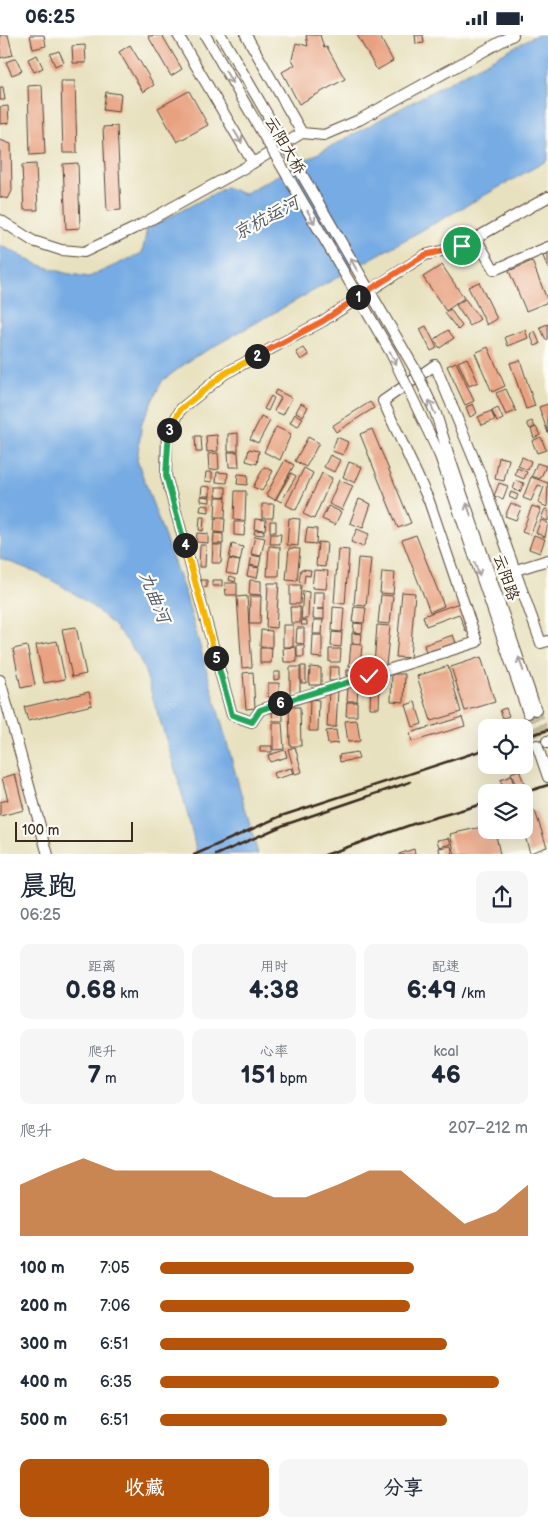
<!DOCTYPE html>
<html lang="zh">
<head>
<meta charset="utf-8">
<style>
	:root { --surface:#fff; --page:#f6f6f7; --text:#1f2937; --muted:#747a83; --accent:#b45309 }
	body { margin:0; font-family:"Balsamiq Sans","LXGW WenKai TC",sans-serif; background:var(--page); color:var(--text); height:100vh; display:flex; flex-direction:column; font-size:19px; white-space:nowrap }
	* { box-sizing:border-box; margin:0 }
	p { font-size:16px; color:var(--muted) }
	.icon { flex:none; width:28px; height:28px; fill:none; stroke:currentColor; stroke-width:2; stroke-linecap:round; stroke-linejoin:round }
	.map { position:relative; height:819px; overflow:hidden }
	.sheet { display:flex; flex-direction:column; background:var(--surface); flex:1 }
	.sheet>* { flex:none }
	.tools { position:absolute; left:478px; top:684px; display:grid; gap:10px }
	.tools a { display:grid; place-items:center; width:55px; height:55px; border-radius:10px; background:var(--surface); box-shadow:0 5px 20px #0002; font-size:25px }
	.scale { position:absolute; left:15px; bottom:12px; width:118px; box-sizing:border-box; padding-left:5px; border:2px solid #3b2a1e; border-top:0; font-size:14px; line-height:18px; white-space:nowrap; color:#3b2a1e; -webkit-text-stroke:4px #fdfcf7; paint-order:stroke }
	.pin { position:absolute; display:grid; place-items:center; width:42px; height:42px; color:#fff; margin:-21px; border:2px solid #fff; border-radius:50%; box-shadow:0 1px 5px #0007 }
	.km { position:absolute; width:25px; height:25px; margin:-12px; border-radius:50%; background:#222; color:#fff; font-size:14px; line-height:25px; text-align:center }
	.round { display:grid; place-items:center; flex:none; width:52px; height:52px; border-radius:10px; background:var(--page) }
	.head { display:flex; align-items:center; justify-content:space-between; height:85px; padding:0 20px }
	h1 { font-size:28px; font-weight:700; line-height:38px }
	.figures { display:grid; grid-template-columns:repeat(3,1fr); gap:8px; height:85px; padding:5px 20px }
	.figures div { display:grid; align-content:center; border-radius:10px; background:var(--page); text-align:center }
	.figures b { font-size:25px; font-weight:700 }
	.figures small { font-size:14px; font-weight:400 }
	.figures p { font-size:14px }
	.chart { height:140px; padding:10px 20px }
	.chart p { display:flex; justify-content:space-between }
	.chart svg { width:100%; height:90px; margin-top:5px; fill:var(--accent); opacity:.7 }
	.action { display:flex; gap:10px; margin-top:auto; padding:10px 20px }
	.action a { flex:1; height:58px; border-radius:10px; background:var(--accent); color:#fff; font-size:20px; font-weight:700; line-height:58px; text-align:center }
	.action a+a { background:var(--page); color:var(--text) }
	ul { padding:0 20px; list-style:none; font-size:16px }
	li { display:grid; grid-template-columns:80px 60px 1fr; align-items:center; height:38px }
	li i { height:12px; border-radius:6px; background:var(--accent) }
	.status { display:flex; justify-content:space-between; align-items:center; height:35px; padding:0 25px; background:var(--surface); direction:ltr }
	.status svg { height:14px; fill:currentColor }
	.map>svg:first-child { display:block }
	.water { fill:#76abe3; stroke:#586a80 }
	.building { fill:#e8a180 }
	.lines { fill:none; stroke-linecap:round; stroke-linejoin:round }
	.minor-tunnel { stroke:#c5bc9f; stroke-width:10; stroke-dasharray:10 5; stroke-linecap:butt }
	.minor-casing { stroke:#554536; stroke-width:12 }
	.minor { stroke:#fff; stroke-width:10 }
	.rail { stroke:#3b2a1e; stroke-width:2.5 }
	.minor-bridge-casing { stroke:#554536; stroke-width:12; stroke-linecap:butt }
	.minor-bridge { stroke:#fff; stroke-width:10 }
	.oneway { stroke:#a79f9a }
	.split-1-casing { stroke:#fff; stroke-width:10 }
	.split-2-casing { stroke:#fff; stroke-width:10 }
	.split-3-casing { stroke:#fff; stroke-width:10 }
	.split-4-casing { stroke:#fff; stroke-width:10 }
	.split-5-casing { stroke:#fff; stroke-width:10 }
	.split-6-casing { stroke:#fff; stroke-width:10 }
	.split-7-casing { stroke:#fff; stroke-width:10 }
	.split-1 { stroke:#f0652b; stroke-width:6 }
	.split-2 { stroke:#f0652b; stroke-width:6 }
	.split-3 { stroke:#f5b400; stroke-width:6 }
	.split-4 { stroke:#22a559; stroke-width:6 }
	.split-5 { stroke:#f5b400; stroke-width:6 }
	.split-6 { stroke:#22a559; stroke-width:6 }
	.split-7 { stroke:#22a559; stroke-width:6 }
	.labels { text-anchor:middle; stroke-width:4.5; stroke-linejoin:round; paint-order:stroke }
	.street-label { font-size:16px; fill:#3b2a1e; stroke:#fdfcf7 }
	.water-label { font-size:18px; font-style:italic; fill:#505763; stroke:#fdfcf7 }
</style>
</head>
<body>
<div class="status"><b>06:25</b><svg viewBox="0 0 49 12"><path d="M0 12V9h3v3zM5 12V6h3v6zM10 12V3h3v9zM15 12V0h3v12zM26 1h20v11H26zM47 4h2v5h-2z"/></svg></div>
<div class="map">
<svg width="548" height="820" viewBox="0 0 548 820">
	<rect width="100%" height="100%" fill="#fdfcf7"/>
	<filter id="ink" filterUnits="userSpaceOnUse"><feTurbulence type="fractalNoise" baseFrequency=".02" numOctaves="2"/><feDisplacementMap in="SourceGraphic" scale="10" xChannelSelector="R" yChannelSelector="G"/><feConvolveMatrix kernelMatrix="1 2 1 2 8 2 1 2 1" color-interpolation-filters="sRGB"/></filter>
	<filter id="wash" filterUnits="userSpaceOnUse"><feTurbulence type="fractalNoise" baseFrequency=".0096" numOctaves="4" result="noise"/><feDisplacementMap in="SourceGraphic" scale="20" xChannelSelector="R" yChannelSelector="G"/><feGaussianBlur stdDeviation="1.12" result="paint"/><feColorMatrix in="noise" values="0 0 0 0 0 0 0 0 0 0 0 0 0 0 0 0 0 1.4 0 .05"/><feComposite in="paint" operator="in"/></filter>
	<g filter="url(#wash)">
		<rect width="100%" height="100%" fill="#e8e1bf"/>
		<path class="water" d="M536,0H548V125L193,323L162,346L142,387L137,425L186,561L258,819H197C186,769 171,719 155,670C150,656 147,637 139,623C110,575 53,540 0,524V210L37,229L65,238L89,242L142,218L147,194L226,152L243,159Z"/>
		<g id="blocks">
			<path class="building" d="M0,0H8L13,20L0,23Z
				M30,0H44L46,11L33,14Z
				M162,0L182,34L171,41L148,1Z
				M306,0H320L324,13L327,12L345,44L299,69L282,37L295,30L292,24L296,8L308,11Z
				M357,0H379L393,26L377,35Z
				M415,0H423L424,8L416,9Z
				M85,10L86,28H73L72,11Z
				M130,10L154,50L143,57L119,17Z
				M59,16L64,27L55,31L50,19Z
				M37,20L43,33L34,37L28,24Z
				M16,23L22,36L12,40L6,27Z
				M61,46H75L77,118H63Z
				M42,50L45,119L30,120L28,51Z
				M0,52H3L5,65H0Z
				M189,56L208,90L177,107L158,73Z
				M106,57L121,59L119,77L103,75Z
				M8,71L9,88L0,89V72Z
				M117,91L121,175L107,176L103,92Z
				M0,105L11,109L12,156L8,164L0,162Z
				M78,128L80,193L66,194L63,129Z
				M36,129L38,175H24L22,130Z
				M548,219V234L543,221Z
				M532,226L548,267L526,276L509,236Z
				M442,230L464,263L446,276L423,242Z
				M479,247L497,284L487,290L468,252Z
				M465,264L480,284L470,291L456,270Z
				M450,274L462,291L458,295L445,278Z
				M548,289V304L546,305L540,292Z
				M426,291L437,313L431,316L420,294Z
				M448,295L454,303L440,313L434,305Z
				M525,295L528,303L508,311L505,302Z
				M535,296L540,309L535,311L530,299Z
				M488,312L505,351L492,357L475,318Z
				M304,313L309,320L301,325L296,317Z
				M467,323L478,347L469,351L458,327Z
				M520,325L535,371L526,374L510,328Z
				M456,327L474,366L465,370L447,331Z
				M506,354L516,376L506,380L496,358Z
				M276,355L292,363L283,380L274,376L281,363L274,359Z
				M271,361L274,363L268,376L264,374Z
				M370,367L374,373L336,397L332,391Z
				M301,368L308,372L303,381L296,377Z
				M473,369L477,378L470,382L466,372Z
				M548,369V398L539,372Z
				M498,373L503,384L497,387L492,376Z
				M491,376L495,385L482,390L478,382Z
				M295,379L303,383L298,392L290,388Z
				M261,382L270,386L258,408L250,404Z
				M532,386L535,392L530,394L527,388Z
				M276,392L291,399L280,425L264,417Z
				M536,392L540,400L534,403L531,394Z
				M372,394L411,488L398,493L360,399Z
				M238,398V416H228V399Z
				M217,400L218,416L207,417L206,401Z
				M195,401H201L202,417H196Z
				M308,402L319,408L306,432L295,426Z
				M337,402L348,407L343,420L332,416Z
				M541,402L546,415L537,418L532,406Z
				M249,414L259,416L257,429L246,426Z
				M228,417H238L239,432H229Z
				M218,418L219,434L209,435L208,419Z
				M330,420L340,425L334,437L324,432Z
				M499,422L509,424L504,446L495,444Z
				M522,422L531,426L528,435L518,431Z
				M285,425L294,430L275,465L266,460Z
				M349,427L362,432L355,448L343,442Z
				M537,428L546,431L540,444L532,441Z
				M264,432L273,436L262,456L253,452Z
				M304,433L313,438L296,475L286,470Z
				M517,433L527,437L524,444L515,440Z
				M206,437H212V447L205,446Z
				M217,437L228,438L227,448L216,447Z
				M291,438L296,441L281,467L276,464Z
				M322,438L332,443L314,484L303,479Z
				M238,439L248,440L247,450L237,449Z
				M531,442L548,448L547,472L538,468L544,452L538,450L531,466L523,463Z
				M339,445L353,451L342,475L329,469Z
				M516,446L524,448L520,457L513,454Z
				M499,448L508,451L503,464L494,461Z
				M202,451L210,452V461H201Z
				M216,452H226V462L216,461Z
				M235,456H246L245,486L234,485Z
				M511,457L518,460L516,465L509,462Z
				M201,461L210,462V467L201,466Z
				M216,462H226L225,482H215Z
				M359,464L371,469L363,493L350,488Z
				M511,468L521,473L516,485L505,481Z
				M262,469H274L273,483H262Z
				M201,470L209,471V477L200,476Z
				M328,471L341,477L335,490L322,484Z
				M532,471L541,474L530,500L522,497Z
				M545,474L548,475V486L541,483Z
				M200,482H204L203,496L199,495Z
				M215,483L225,484L224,498L214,497Z
				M289,483L300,484L298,511L287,510Z
				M255,484L266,485L265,495L254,494Z
				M541,485L548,488L545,502L536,498Z
				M270,486H276V497H270Z
				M234,487H245L244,501L234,500Z
				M307,493L317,494L316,509L305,508Z
				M357,494L369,499L363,512L351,507Z
				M255,495L264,496V500L254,499Z
				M197,498L208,499V508L196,507Z
				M214,498L223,499V509H213Z
				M271,499H281L280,509H270Z
				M416,500L444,571L430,577L402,505Z
				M534,500L545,504L540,518L529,514Z
				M255,501L265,503L261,521L251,519Z
				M318,507L327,508L325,532L316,531Z
				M232,509L243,512L240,526L229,523Z
				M200,510H206L205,532H199Z
				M213,510H222L221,528H212Z
				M269,511L280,512L279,541H267Z
				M289,513L300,514L297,546L286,545Z
				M338,514L349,515L345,569L334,568Z
				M252,520L261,522L259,532L250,530Z
				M358,523L371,524L366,571L354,570Z
				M229,524L240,526L237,540L226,538Z
				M249,531L259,533L257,543L247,541Z
				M301,534L311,535L310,541L305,540L304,548L299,547Z
				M314,535L328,536L326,554L312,553Z
				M382,537L395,538L393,559L380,558Z
				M230,541L236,543L235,547L229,545Z
				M201,545H207V552L202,553Z
				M212,545H222V551H212Z
				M250,545L261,546V560L249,559Z
				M225,548H237V560H226Z
				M268,548H279L276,593L266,592Z
				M290,550H301L300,569H290Z
				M303,556L309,557L308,584H301Z
				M314,557H324V574H317H324V584H313Z
				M402,557L415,558L410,623L396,622Z
				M381,560L393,561L390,589L378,588Z
				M247,561L252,632L242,633L237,562Z
				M250,561H261L260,589H249Z
				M456,569L463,571L472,595L466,597L459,579L426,591L423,581Z
				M290,572H300V588H291Z
				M333,572L344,573L342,597L332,596Z
				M354,572L366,573L364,588L352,587Z
				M302,585L307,586V590H301Z
				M314,585H323L322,599H313Z
				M354,588L363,589L362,598L353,597Z
				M283,590H293V612H283Z
				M377,590L390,591L386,631L374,630Z
				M76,592L86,639L72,642L62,594Z
				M297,593H304V609L296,608Z
				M261,595L272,596V612H260Z
				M332,597L342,598L341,612L331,611Z
				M352,598L362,599L361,609L352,608Z
				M313,600H322V623L312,622Z
				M453,600L456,608L426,617L424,610Z
				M57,606L65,644L44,648L36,610Z
				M351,609L362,610L360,632L349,631Z
				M297,610H304V622H297Z
				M27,611L35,650L21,653L13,614Z
				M296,612L297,627H284L283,613Z
				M260,613H272L271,628H260Z
				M329,614H341L340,627H329Z
				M481,622L495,667L465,676L451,632Z
				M301,631H306V648H301Z
				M448,631L461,677L431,686L417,641Z
				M290,632H300V659H290Z
				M310,632L321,633V650H309Z
				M330,632H339V646H329Z
				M347,635L359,636L358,642L347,641Z
				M253,637L255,673L246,674L243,638Z
				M274,637H280V644L274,645Z
				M392,639H405L404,667L391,666Z
				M371,643L380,644L379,673H370Z
				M268,648H279V663L268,662Z
				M348,652H358L357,666H347Z
				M329,655H338L336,692H327Z
				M89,657L92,670L28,686L24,672Z
				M310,664L319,665L318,696H309Z
				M347,667H357V681H346Z
				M415,667L422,689L413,692L406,670Z
				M289,672H300L301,711H290Z
				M506,673L509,681L503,683L500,675Z
				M272,677H283V686H273Z
				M462,682L465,691L412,707L410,698Z
				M357,685L360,706L348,707L345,686Z
				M273,688H282L284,714L273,715Z
				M336,695L338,708L328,709L326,696Z
				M260,711H272V717H260Z
				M295,712L302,737L295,739L288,714Z
				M285,715L287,722L270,727L268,720Z
				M357,717L359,724L340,727L339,720Z
				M291,733L293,739L275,744L273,738Z
				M519,735L524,748L516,751L511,738Z
				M15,739L24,775L0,781V767L8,765L2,743Z
				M511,741L514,750L504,754L500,745Z
				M535,776L547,812L530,818L523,795L524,779Z
				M486,791V795H495L500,820H455L450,799Z
				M449,803L451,809L439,812L437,805Z
				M451,811L453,820H440L439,813Z
				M414,814L415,820H399V819Z"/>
		</g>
	</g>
	<g filter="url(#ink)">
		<use href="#blocks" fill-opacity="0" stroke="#554536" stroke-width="1"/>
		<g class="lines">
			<path class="minor-tunnel" d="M536,675L547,706
				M528,678L537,710"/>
			<g class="minor-casing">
				<path id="minor" d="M178,0L253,128
					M246,0L302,98
					M548,162L462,211L425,220L323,286L224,339L181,374L167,399L166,441L232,680L252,687L260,675L477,607L429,466L383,366L435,330L481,441L541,608L548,606
					M0,185L33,206L61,215L84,217L137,192L253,128L302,98L324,100L359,85L513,0
					M476,203L494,235L548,212
					M448,418L536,675
					M440,421L528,678
					M516,535L548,525
					M0,645L48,820
					M547,706L548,708
					M537,710L548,742"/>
			</g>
			<use href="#minor" class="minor"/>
			<path class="rail" d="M524,702L548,695
				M523,758L548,750
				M194,820L281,781L486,714
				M216,820L284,790L410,747
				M325,820L416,788L486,768"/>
			<g class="minor-bridge-casing">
				<path id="minor-bridge" d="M205,0L391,318L440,421
					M221,0L416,336L436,379L448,418"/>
			</g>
			<use href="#minor-bridge" class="minor-bridge"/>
		</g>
		<defs><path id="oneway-shaft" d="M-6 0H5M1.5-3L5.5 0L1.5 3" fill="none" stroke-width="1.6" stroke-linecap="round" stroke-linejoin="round" transform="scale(1.25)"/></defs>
		<g class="oneway">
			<use href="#oneway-shaft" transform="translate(229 42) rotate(60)"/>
			<use href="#oneway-shaft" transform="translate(238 102) rotate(59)"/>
			<use href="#oneway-shaft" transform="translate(311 182) rotate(60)"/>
			<use href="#oneway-shaft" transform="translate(354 230) rotate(-120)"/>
			<use href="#oneway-shaft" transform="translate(393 323) rotate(63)"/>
			<use href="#oneway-shaft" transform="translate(432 372) rotate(-114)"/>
			<use href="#oneway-shaft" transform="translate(469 475) rotate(-109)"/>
			<use href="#oneway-shaft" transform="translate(477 534) rotate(71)"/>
			<use href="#oneway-shaft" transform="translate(521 629) rotate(-109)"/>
		</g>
	</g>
	<g class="lines" filter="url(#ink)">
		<g class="split-1-casing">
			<path id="split-1" d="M358,262L425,220L462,211"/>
		</g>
		<g class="split-2-casing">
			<path id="split-2" d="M257,321L323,286L358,262"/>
		</g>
		<g class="split-3-casing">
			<path id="split-3" d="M169,395L181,374L224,339L257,321"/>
		</g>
		<g class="split-4-casing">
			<path id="split-4" d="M169,395L166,441L185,510"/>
		</g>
		<g class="split-5-casing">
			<path id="split-5" d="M185,510L216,623"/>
		</g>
		<g class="split-6-casing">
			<path id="split-6" d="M216,623L232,680L252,687L260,675L280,668"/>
		</g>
		<g class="split-7-casing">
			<path id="split-7" d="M280,668L369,641"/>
		</g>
		<use href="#split-1" class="split-1"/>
		<use href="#split-2" class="split-2"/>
		<use href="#split-3" class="split-3"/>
		<use href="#split-4" class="split-4"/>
		<use href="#split-5" class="split-5"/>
		<use href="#split-6" class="split-6"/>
		<use href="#split-7" class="split-7"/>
	</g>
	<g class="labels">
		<g class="street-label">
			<text transform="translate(286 110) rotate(60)" y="6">云阳大桥</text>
			<text transform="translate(507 542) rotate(71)" y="6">云阳路</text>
		</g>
		<g class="water-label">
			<text transform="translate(266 183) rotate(-28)" y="6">京杭运河</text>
			<text transform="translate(155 562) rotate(68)" y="6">九曲河</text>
		</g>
	</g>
</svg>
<div class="tools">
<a><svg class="icon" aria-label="locate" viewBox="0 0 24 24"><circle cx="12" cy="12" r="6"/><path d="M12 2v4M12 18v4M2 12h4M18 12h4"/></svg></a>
<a><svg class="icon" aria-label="layers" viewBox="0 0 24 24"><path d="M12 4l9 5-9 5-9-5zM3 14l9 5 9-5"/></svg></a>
</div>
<div class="scale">100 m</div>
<div class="pin" style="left:462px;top:211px;background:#1e9e55"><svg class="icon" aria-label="arrive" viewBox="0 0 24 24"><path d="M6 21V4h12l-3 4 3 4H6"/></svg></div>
<div class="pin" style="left:369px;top:641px;background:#d93025"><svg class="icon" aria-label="check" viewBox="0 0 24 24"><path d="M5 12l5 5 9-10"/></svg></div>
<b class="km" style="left:358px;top:262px">1</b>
<b class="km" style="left:257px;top:321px">2</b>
<b class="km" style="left:169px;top:395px">3</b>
<b class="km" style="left:185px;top:510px">4</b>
<b class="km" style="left:216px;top:623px">5</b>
<b class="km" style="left:280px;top:668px">6</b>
</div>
<section class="sheet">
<div class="head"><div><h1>晨跑</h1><p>06:25</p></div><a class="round"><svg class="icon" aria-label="share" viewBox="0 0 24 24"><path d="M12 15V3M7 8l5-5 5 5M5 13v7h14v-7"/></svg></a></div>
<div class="figures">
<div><p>距离</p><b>0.68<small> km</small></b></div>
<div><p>用时</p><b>4:38</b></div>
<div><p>配速</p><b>6:49<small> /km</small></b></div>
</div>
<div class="figures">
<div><p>爬升</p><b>7<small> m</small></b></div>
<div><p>心率</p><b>151<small> bpm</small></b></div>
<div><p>kcal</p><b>46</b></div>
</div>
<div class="chart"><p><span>爬升</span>207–212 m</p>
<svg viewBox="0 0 160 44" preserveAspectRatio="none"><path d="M0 44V19L10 12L20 6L30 12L40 12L50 12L60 12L70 19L80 25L90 25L100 19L110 12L120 12L130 25L140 38L150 32L160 19V44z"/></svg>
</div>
<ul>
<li><b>100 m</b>7:05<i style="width:69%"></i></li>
<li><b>200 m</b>7:06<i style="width:68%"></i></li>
<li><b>300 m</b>6:51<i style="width:78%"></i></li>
<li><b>400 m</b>6:35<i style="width:92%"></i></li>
<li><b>500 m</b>6:51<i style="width:78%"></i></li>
</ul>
<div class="action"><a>收藏</a><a>分享</a></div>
</section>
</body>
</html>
